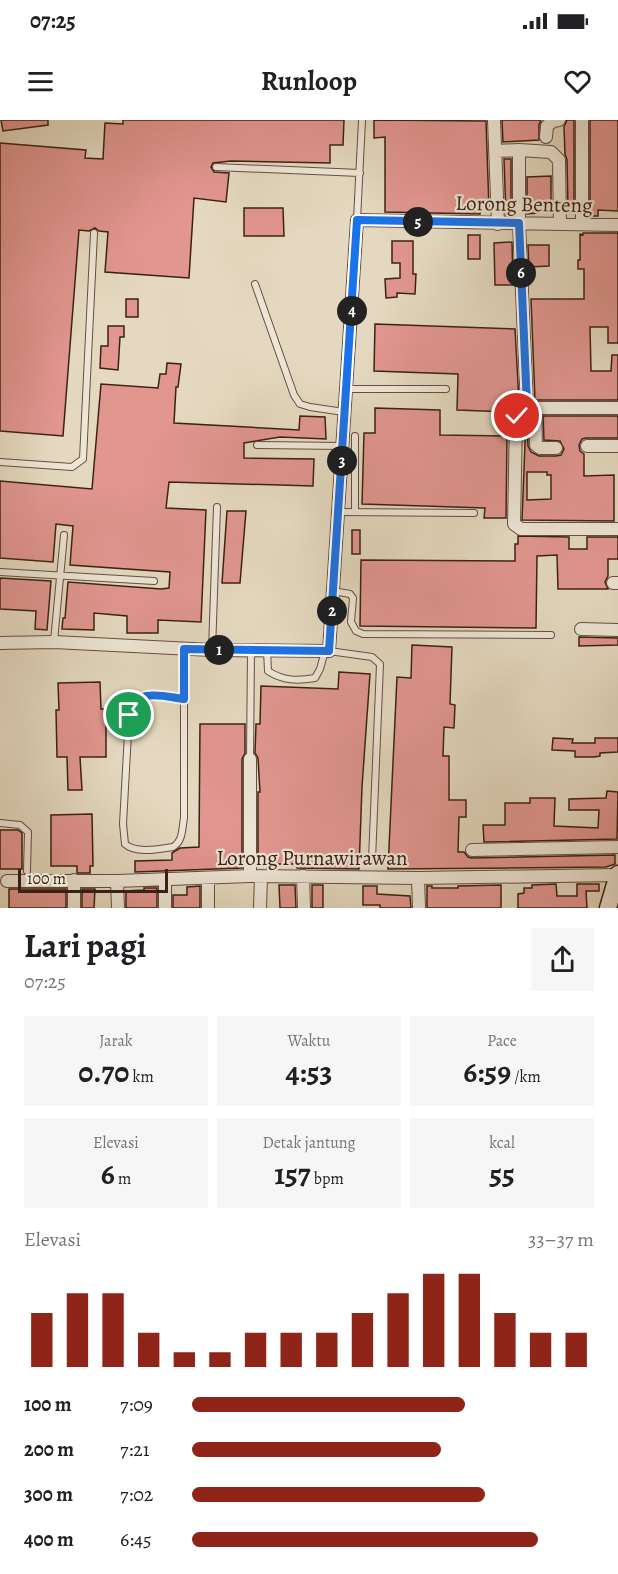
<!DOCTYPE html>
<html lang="id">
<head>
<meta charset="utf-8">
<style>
	:root { --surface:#fff; --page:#f6f6f6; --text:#202124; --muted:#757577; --accent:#8f2418 }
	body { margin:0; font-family:Alegreya,serif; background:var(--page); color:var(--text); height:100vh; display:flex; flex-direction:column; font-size:22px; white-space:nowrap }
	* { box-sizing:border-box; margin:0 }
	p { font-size:20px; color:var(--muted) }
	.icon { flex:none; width:33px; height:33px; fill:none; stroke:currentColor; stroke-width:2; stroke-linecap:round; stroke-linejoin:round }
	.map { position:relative; height:788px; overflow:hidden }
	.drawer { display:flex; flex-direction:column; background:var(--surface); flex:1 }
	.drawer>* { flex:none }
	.scale { position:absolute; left:18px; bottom:15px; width:150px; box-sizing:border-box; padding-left:6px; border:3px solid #3c2015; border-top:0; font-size:16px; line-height:21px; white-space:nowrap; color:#3c2015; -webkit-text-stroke:4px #ede6d6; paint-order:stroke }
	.pin { position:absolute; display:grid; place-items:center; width:51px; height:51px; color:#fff; margin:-26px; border:3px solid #fff; border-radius:50%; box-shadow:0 2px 6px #0007 }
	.km { position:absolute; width:30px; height:30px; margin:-15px; border-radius:50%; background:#222; color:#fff; font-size:16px; line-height:30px; text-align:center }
	.round { display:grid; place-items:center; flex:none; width:63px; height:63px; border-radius:0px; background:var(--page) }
	.head { display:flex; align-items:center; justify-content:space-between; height:102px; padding:0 24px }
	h1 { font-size:33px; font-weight:700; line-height:45px }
	.figures { display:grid; grid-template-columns:repeat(3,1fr); gap:9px; height:102px; padding:6px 24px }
	.figures div { display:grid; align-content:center; border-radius:0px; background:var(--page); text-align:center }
	.figures b { font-size:30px; font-weight:700 }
	.figures small { font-size:16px; font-weight:400 }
	.figures p { font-size:16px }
	.chart { height:168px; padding:12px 24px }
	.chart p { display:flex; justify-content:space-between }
	.chart svg { width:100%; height:108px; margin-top:6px; stroke:var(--accent); stroke-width:6 }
	ul { padding:0 24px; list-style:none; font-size:20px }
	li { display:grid; grid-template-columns:96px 72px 1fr; align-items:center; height:45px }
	li i { height:15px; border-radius:8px; background:var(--accent) }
	.status { display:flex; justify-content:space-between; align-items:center; height:42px; padding:0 30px; background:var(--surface); direction:ltr }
	.status svg { height:16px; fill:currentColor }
	header { display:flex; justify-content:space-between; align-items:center; height:78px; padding:0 24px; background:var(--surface); font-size:27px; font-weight:700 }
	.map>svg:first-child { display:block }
	.building { fill:#e19690; stroke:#3c2015; stroke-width:1.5; fill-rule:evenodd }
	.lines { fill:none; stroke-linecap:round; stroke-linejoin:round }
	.lane-casing { stroke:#664e40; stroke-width:8 }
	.street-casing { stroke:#664e40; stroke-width:14 }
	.secondary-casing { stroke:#3c2015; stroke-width:19 }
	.lane { stroke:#ede6d6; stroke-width:6 }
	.street { stroke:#ede6d6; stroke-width:12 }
	.secondary { stroke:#ede6d6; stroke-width:16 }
	.route-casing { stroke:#fff; stroke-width:12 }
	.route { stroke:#1a73e8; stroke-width:8 }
	.labels { text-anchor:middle; stroke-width:4.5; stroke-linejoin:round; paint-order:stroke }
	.street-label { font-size:21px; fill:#3c2015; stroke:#ede6d6 }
</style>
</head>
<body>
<div class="status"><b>07:25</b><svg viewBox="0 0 49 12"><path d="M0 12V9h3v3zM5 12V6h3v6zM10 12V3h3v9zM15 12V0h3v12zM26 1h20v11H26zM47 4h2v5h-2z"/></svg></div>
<header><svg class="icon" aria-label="menu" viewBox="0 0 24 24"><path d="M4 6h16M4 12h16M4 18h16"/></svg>Runloop<svg class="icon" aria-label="heart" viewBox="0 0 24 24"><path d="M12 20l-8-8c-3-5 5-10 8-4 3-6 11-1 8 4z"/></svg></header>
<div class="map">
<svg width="618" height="788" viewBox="0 0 618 788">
	<rect width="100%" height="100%" fill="#e4d9c0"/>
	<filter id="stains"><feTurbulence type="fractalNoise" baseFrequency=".00333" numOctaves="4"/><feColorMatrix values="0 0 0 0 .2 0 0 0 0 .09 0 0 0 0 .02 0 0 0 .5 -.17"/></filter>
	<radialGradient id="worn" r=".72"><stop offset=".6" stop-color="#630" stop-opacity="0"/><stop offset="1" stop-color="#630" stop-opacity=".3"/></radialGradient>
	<path class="building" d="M1,0H48V5L3,11Z
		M123,0H344L343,25H330V43L231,41L213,43L211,47L214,52L229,53L226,82L194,78L189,158L105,152L108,112L99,111L95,108L89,111L79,110L63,316L0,311V23L86,30L85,38L103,39L105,3L123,4Z
		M374,0L486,1L489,89L480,90V94L385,92V17L374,18Z
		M502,0H541L539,5V20L503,22Z
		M567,0H574V89H568L567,40L565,34L564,7Z
		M590,0H618V91L598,90V96H590Z
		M504,39H511V95H506Z
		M551,56V85H537L538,93L527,94V57Z
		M244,88H283L284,116H244Z
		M583,113H618V223H608V207H590L591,251H611L612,235H618V280H535L531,179H584V149H578V140H580V114L583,115Z
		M468,115H480V139H468Z
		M392,121H413V154H416L415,174L397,173V177L386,178L385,159L400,158V143H392Z
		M512,122L513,165H495L494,123Z
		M528,125H549V146L529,147Z
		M126,179H138V197H126Z
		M375,204L515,209L519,282L510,292L457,290L458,254L374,251Z
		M108,206H124V217H120L118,250L100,248L101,226H108Z
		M167,243L181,244L178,267H176L174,303L299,310L300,296L325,297L326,319L280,317L244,323V338L314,339L313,366L169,362L166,388L206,390L201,502L158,500V513H127V496L94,493V510L62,509L63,498H65L68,462L161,469L169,468L170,452L70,445L73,406L56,404L53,442L0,438V361L92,369L101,264L158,268L160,254H166Z
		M375,288L440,290V315L507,316L506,398H484L485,388L362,384L364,313H375Z
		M543,296H618V318H586L582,319L579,325L580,331L584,334V356L614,355V401L522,400L526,298L527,297L528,326L531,332L539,336H556L561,335L564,329L560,321L544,320ZM527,352H547V355H551V379L527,380Z
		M227,391H246L240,463H222Z
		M352,410H360V434H352Z
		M518,416L569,417V429H587V417H618V439H608V456L605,462L608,469H558L557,435L537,436L536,508L360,506L361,440L515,441V424H518Z
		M0,458L51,461L47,510L35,509L36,491L0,489Z
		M579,517L618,518V525L579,526Z
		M412,525L452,527L450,584L455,585L454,608L444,607L443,636H449V680H466V697H459L458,732H464L468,737L472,738L615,735V744L606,747L388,749L397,557L411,558Z
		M339,552L370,554L362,667L359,749L297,748V744H276V748H267V737H258V672H260L258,638L255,633L256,604H260L261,566L338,569Z
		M100,562L101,589H106V637H80L82,670H68L67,637H57L56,590H59L58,563Z
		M200,604H245V633L242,639V748L135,752V741L172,740V733L180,728L199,727Z
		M553,618L573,619L572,623H595V618H618V632L600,633V636L594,637H575V631L552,630Z
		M607,671L618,672L617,719L484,722L483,705H505V683H530V678H555L554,706L598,708L599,690H569V679L606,678Z
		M92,694L93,746H90V753H77V746H51V695Z
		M0,710H18L22,713V749H0Z
		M556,764L557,776H577V764H599V771H586L587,788H518V774L524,773V768H532V765Z
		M279,765H295L296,788H280Z
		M312,765H323V788H312Z
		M501,765V788H427V766H432V768H458V766Z
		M200,766V788H173V775H187V767Z
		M363,766H377V774L410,776L411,788H380V785H363Z
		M144,768H157V788H126V771L144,770Z
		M9,769H66V788H9Z
		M82,769H95L94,788H82Z"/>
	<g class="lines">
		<g class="lane-casing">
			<path id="lane" d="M216,47L360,53
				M357,100L362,0
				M255,164L294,275L300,284L310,287L344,292
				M346,269H446
				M257,325L343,326
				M0,342L72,347L83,339L94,113
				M338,392L474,393
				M355,392V316
				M0,452L154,461
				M333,471L350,474L353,478L351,502L356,511L363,514L551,515
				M54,521L64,415
				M212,530L217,387
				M267,530L268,551C283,561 298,561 315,558L320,549L325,531
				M329,531L372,537L380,544L372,740
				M184,579C161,576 137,567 129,595L123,704L125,724C136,734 159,729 173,727C183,721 182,709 184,698V529
				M250,639L251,530
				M0,703L20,705L28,712L27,751"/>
		</g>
		<g class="street-casing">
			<path id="street" d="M494,0L498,104
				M582,0V104
				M546,17L547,6L553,1L559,0
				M519,30L551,32L559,40L560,104
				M495,31L519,30V103L527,286
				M527,286L519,293L516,300L514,404L521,409H618
				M527,286L532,288H618
				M535,288L536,325L540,328H556
				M587,326H618
				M613,463H618
				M581,509L618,510
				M0,523L54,522L212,530L329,531L357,100L618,105
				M472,730L618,727
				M250,756V639
				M303,756L304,788
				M208,758V788
				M418,758L419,788
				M165,759V788
				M7,761H117L250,756L418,758L618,755
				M117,761L118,788
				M74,788V760
				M260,788L261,756"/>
		</g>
		<g class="secondary-casing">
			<path id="secondary" d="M608,788L618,754"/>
		</g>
		<use href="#lane" class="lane"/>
		<use href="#street" class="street"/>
		<use href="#secondary" class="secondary"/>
	</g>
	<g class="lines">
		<g class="route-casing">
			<path id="route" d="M129,595C137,567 161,576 184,579V529L329,531L357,100L519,103L527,286L517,296"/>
		</g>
		<use href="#route" class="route"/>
	</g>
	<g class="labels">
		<g class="street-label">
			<text transform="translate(524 84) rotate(1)" y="7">Lorong Benteng</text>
			<text x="312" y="745">Lorong Purnawirawan</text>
		</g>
	</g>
	<rect width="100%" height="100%" filter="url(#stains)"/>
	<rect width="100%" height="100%" fill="url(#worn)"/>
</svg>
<div class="scale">100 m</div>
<div class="pin" style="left:129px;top:595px;background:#1e9e55"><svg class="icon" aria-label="arrive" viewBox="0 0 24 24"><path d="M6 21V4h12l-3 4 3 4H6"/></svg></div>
<div class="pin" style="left:517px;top:296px;background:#d93025"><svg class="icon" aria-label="check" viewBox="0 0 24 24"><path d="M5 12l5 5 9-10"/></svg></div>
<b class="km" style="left:219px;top:530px">1</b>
<b class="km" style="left:332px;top:491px">2</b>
<b class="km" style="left:342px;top:341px">3</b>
<b class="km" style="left:352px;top:191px">4</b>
<b class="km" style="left:418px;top:102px">5</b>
<b class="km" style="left:521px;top:153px">6</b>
</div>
<section class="drawer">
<div class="head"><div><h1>Lari pagi</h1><p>07:25</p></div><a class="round"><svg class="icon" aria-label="share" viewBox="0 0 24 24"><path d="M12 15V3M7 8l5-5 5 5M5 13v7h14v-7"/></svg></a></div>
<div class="figures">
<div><p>Jarak</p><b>0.70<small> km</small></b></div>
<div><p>Waktu</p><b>4:53</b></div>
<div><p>Pace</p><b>6:59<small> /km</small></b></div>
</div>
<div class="figures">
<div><p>Elevasi</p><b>6<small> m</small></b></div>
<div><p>Detak jantung</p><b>157<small> bpm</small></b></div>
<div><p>kcal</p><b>55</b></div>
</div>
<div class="chart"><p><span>Elevasi</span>33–37 m</p>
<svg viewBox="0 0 160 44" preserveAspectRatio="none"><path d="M5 44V22M15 44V14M25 44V14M35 44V30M45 44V38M55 44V38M65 44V30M75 44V30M85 44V30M95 44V22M105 44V14M115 44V6M125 44V6M135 44V22M145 44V30M155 44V30"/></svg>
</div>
<ul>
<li><b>100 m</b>7:09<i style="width:68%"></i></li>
<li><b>200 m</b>7:21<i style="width:62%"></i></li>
<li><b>300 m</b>7:02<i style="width:73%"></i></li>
<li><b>400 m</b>6:45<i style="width:86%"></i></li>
</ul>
</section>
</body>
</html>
